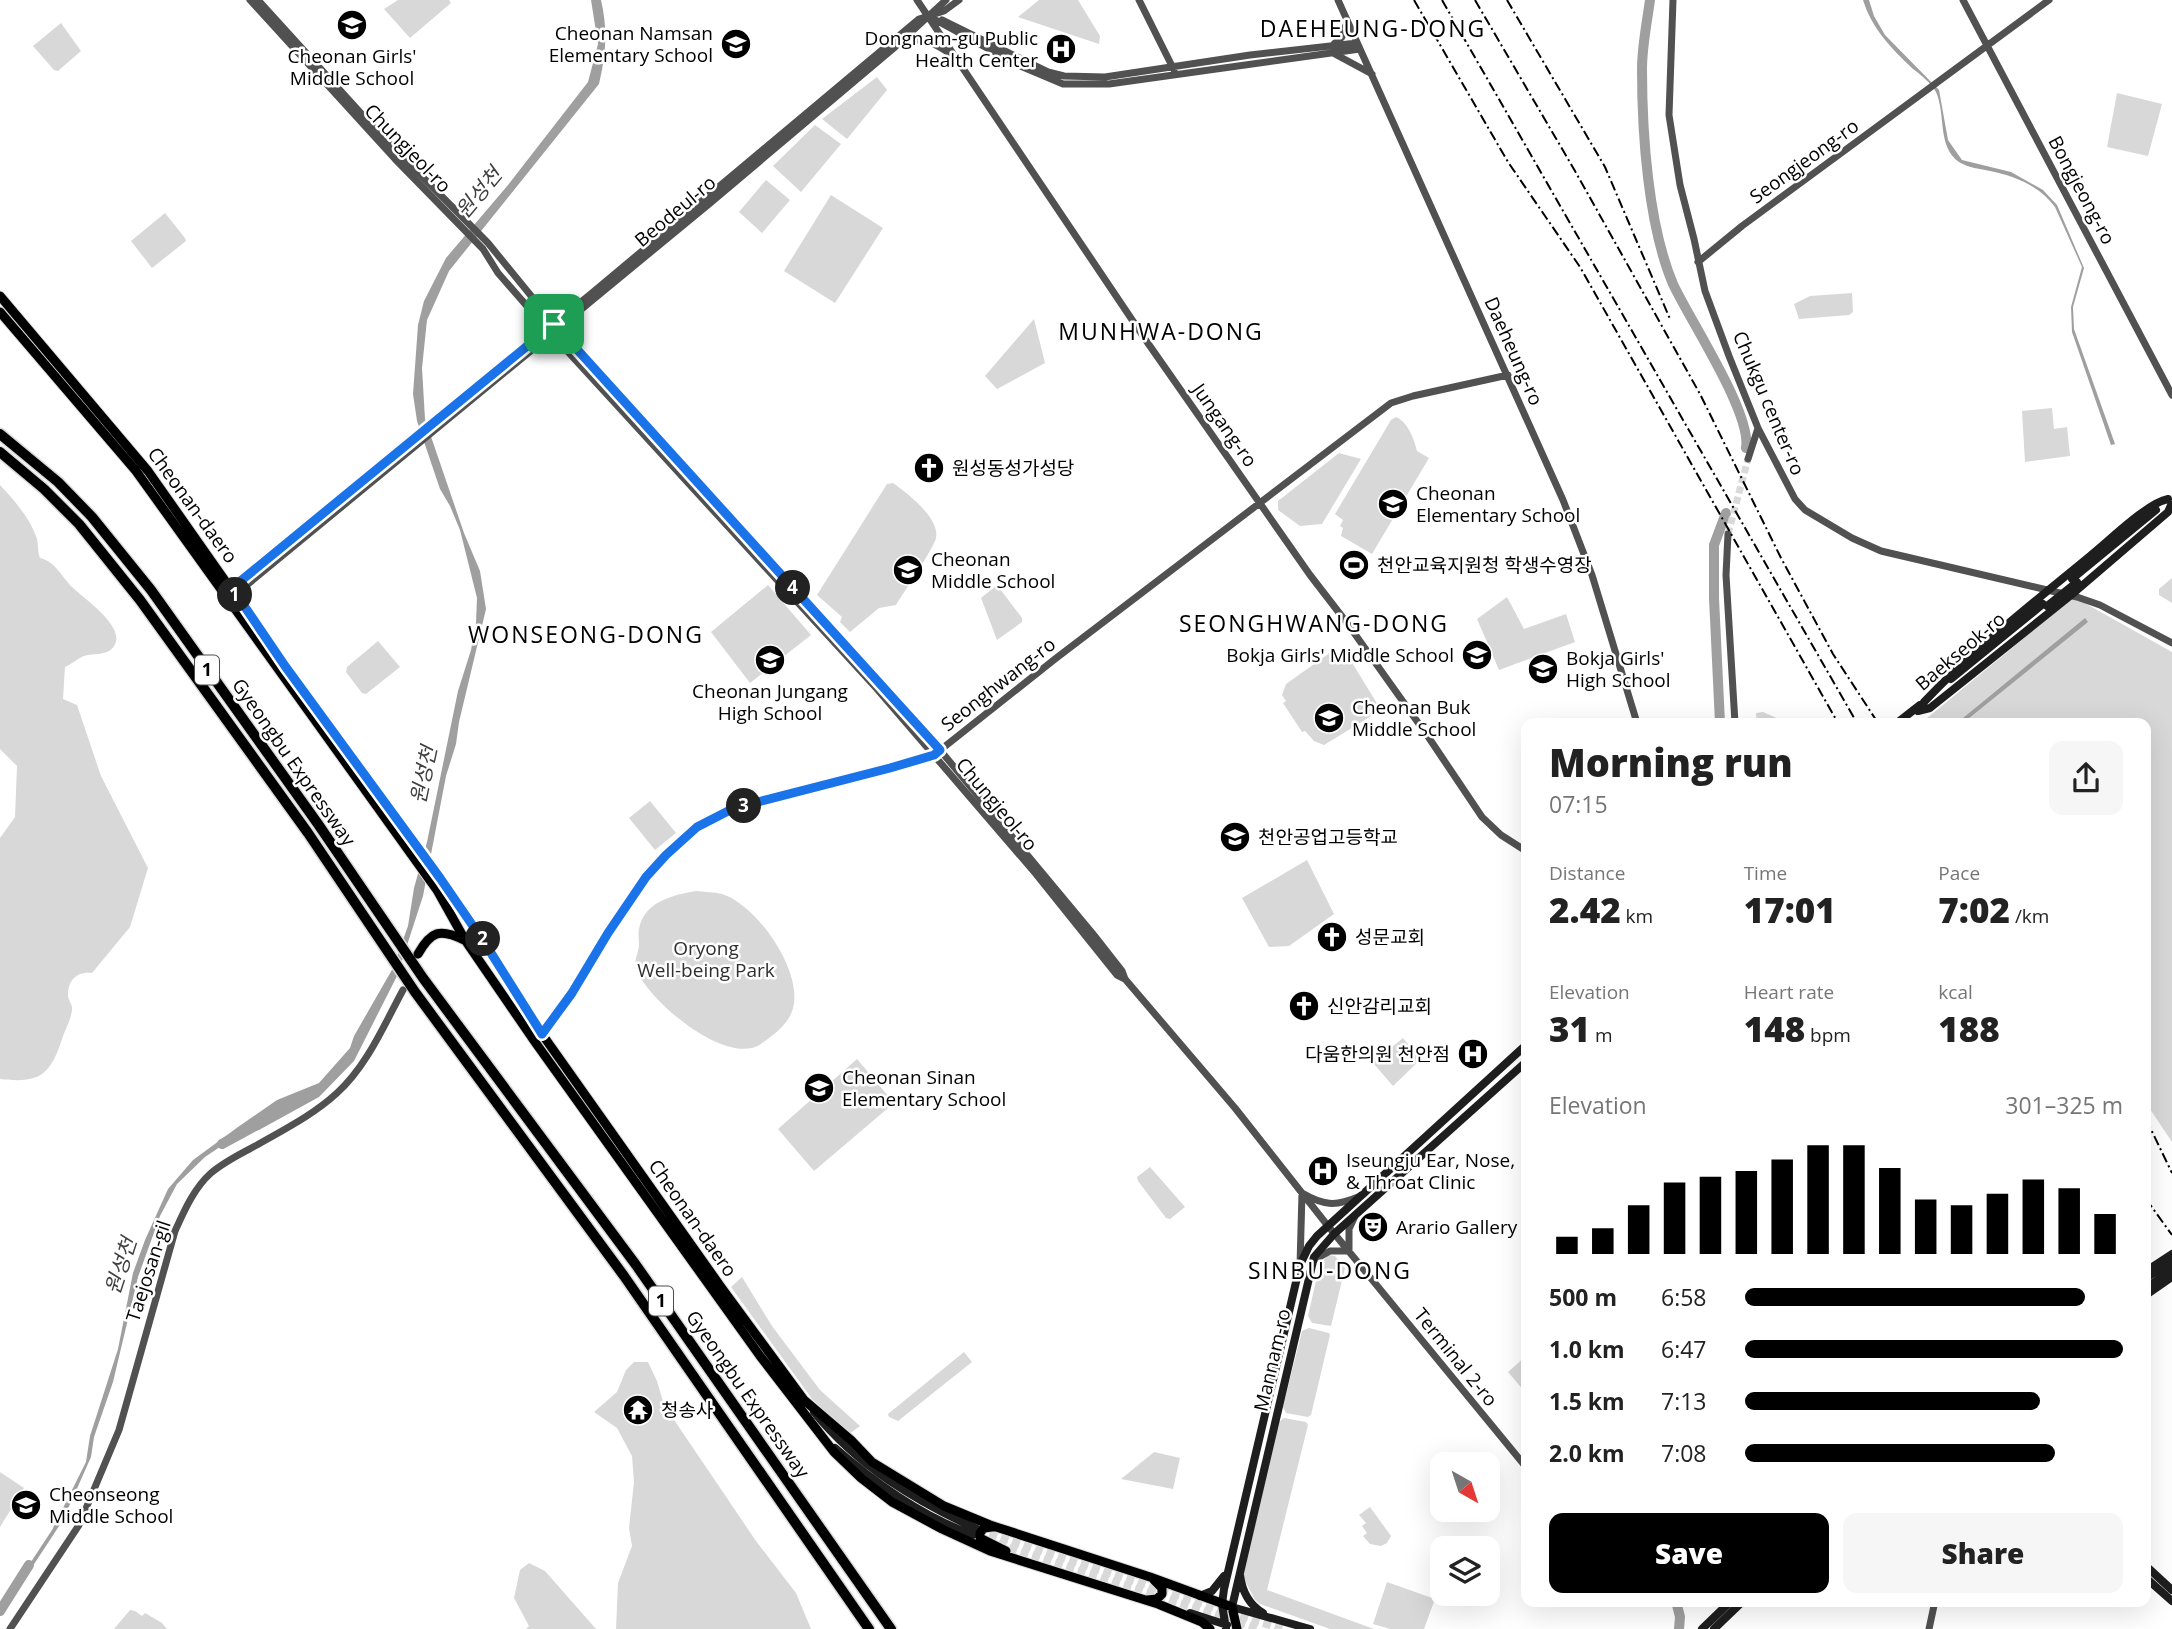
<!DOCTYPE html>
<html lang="en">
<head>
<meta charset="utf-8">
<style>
	:root { --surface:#fff; --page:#f6f6f6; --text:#222; --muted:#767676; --accent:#000 }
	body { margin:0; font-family:"Open Sans","Noto Sans KR",sans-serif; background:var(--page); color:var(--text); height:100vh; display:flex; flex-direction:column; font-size:26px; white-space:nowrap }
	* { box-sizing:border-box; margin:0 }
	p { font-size:23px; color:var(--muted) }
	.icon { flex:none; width:38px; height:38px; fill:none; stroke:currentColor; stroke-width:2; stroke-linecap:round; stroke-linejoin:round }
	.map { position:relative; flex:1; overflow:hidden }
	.drawer { position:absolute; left:1521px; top:718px; width:630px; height:889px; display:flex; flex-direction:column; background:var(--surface); border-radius:14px; box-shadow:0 7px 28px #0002 }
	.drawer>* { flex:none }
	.needle { width:46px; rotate:141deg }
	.tools { position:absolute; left:1430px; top:1452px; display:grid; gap:14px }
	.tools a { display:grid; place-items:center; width:70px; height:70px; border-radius:14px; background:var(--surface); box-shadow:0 7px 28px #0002; font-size:35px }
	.pin { position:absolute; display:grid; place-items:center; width:60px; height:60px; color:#fff; margin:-30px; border-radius:14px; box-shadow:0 4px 10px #0006 }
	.km { position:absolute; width:35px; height:35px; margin:-18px; border-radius:50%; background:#222; color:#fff; font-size:19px; line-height:35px; text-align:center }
	.round { display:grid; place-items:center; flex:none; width:74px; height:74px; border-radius:14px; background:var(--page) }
	.overview { display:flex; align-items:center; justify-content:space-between; height:119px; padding:0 28px }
	h1 { font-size:38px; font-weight:800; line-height:52px }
	.figures { display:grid; grid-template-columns:repeat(3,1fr); gap:10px; height:119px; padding:7px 28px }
	.figures div { display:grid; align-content:center }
	.figures b { font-size:35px; font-weight:800 }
	.figures small { font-size:19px; font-weight:400 }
	.figures p { font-size:19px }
	.chart { height:196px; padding:14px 28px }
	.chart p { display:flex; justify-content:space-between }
	.chart svg { width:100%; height:126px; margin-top:7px; stroke:var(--accent); stroke-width:6 }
	.action { display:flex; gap:14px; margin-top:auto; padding:14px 28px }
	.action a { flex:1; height:80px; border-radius:14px; background:var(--accent); color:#fff; font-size:28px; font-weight:800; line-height:80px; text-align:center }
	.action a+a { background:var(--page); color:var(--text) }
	ul { padding:0 28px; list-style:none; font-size:23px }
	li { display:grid; grid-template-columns:112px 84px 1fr; align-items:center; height:52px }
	li i { height:18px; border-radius:9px; background:var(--accent) }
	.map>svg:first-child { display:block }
	.green { fill:#d8d8d8 }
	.water { fill:#9f9f9f }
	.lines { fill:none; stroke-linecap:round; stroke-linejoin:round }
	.river { stroke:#9f9f9f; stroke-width:10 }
	.tertiary-tunnel { stroke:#d9d9d9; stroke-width:7; stroke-dasharray:7 3.5; stroke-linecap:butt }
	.secondary-tunnel { stroke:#d9d9d9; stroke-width:8; stroke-dasharray:8 4; stroke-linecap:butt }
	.primary-casing { stroke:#dbdbdb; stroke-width:11 }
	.motorway-casing { stroke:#dbdbdb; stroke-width:13 }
	.tertiary { stroke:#515151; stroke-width:7 }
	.secondary { stroke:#1e1e1e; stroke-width:8 }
	.primary { stroke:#000; stroke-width:9 }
	.motorway { stroke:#000; stroke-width:10 }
	.rail { stroke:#000; stroke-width:2; stroke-dasharray:10 3.5 2 3.5; stroke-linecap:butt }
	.secondary-bridge { stroke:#1e1e1e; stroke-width:8 }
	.route-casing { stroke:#fff; stroke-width:14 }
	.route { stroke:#1a73e8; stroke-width:9 }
	.labels { text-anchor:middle; stroke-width:5; stroke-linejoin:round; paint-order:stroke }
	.shield { fill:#fff; stroke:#4c4c4c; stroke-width:2 }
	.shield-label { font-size:18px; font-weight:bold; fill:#000 }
	.poi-label { font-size:19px; fill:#000; stroke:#fff; text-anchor:start }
	.street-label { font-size:19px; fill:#000; stroke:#fff }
	.park-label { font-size:19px; fill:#2f2f2f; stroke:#fff }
	.water-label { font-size:21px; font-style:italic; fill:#404040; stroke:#fff }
	.quarter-label { font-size:23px; letter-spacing:2px; fill:#000; stroke:#fff }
</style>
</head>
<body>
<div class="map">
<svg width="2172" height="1629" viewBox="0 0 2172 1629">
	<rect width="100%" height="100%" fill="#fff"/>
	<path class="green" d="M398,0H449L451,3L410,38L384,9Z
		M1039,0H1078L1100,36L1099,44L1018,17Z
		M61,23L81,51L58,71L54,70L33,46Z
		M877,77L887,90L847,139L822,119Z
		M2117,93L2162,104L2148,156L2107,147Z
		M815,125L841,144L801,192L773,166Z
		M766,180L790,200L762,233L739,212Z
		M831,195L883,228L835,303L784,271Z
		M165,213L185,238L186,241L152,268L131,241Z
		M1852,293L1853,312L1849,315L1799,319L1794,304L1810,296Z
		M1034,319L1045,363L997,389L985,376Z
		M2052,408L2054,429L2067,427L2070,456L2025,462L2022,411Z
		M1396,417C1408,422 1414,439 1417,451L1429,458L1372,554L1341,536L1343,528L1340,526L1343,520L1335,514L1391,420Z
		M1339,453L1361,459L1322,524L1300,526L1278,510V501Z
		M893,483C907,493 940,518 936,538C934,548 904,592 896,605L879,608L850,632L840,622L842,617L817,595L887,484Z
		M0,485C14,500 29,517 36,536C39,543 37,551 40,558C56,562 61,576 72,587C83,598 127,627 114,646C108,656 94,653 84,656C78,658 72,664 65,667L63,699L77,705L101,776L148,868L130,927L92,973C77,971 68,980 68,995C68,1001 73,1004 72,1010C71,1019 66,1028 63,1036C51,1074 41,1084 0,1079V838L15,817L17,766L0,749Z
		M2172,578V603L2159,595V589Z
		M768,585L811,635L750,683L711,632Z
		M997,585L1022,618V622L997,640L981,598Z
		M1507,597L1524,629L1566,614L1575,642L1499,670L1477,619Z
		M2074,597L2172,652V1142L2146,1103V723H1921Z
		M378,641L400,667L366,694L362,693L346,672L347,667Z
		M1331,652L1348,656L1381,710L1324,745L1314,741L1305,731L1302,732L1283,703L1286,701L1282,695L1286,684Z
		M1763,712L1779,719L1781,723H1757L1756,713Z
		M650,801L676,833L655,850L629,818Z
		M1307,860L1334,914L1289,946L1269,947L1242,898Z
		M696,891C704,892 714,892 722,894C758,905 808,977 791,1014C785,1027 772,1036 761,1044C727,1067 650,1002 637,971C633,961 638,955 639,945C639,940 638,934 639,929C644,902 672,895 696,891Z
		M1403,1038L1420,1060L1393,1086L1373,1063Z
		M857,1059L894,1103L814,1171L778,1129Z
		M1150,1167L1185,1207L1170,1219L1166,1218L1138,1181L1137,1177Z
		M1329,1255L1335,1256L1345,1268L1331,1326L1312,1323L1308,1316L1320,1263Z
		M742,1277L772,1326L820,1390L860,1426L849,1434L812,1399L731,1287Z
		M1309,1328L1329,1333L1330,1335L1311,1415L1308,1417L1286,1413L1283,1407L1302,1331Z
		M964,1352L972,1362L898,1421L889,1417L888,1414Z
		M1526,1356V1390L1524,1391L1508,1372Z
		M634,1362H648L657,1381L664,1405L756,1541L796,1593L811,1629H616L618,1583L632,1546L629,1528L634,1482L632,1456L617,1428L594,1412L617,1392L626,1370Z
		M1284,1418L1306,1422L1308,1425L1267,1590L1374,1629H1330L1260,1604L1255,1600L1243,1577L1279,1422Z
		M1154,1452L1180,1458L1173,1489L1121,1479Z
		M0,1472L24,1488L0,1527Z
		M1370,1507L1391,1536L1387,1543L1381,1546L1370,1544L1363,1536L1367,1533L1362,1526L1366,1523L1359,1515Z
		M529,1563L545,1571L596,1629H526L529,1626L514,1598L520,1570Z
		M1387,1582L1435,1599L1424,1629H1390L1373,1624Z
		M130,1610L135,1611L142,1616L145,1613L162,1623L167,1629H114Z"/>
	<path class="water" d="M591,0H601C608,30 606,54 599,84L449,271L427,320L422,368L425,419L464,533L480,571L486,609L459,722L456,744L446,776L423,896L397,976L354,1061L319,1097L259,1130L242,1132L205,1157L177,1184L160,1216L138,1277L113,1382L94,1437L91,1457L63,1520L0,1616V1609L52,1530L86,1462L90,1436L118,1349L133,1273L145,1240L168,1189L193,1160L238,1127L277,1100L319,1083L350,1048L354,1036L393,968L408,926L414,888L427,842L458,691L471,650L476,623L477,598L460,530L450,506L440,489L417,421L413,394L418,325L424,301L446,258L508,185L588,82L598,44Z
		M1863,0H1869L1874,16L1885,35L1939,90L1948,140L1962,160L2011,172L2043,190L2057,205L2084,268L2073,307L2074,329L2115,444L2111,445L2072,332L2071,307L2082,267L2055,207C2040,186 2015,176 1990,171C1980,169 1969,168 1959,162C1937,147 1946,114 1936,92C1931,83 1921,75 1913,69C1891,48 1872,29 1863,0Z
		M2085,618L2088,622L1963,723H1957Z"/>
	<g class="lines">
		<path class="river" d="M1650,0C1647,22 1642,46 1642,69C1642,133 1648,225 1673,284C1689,319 1752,413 1746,448
			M1720,723L1714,598V545L1726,513
			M222,1144L257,1125
			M1676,1601L1680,1617L1679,1629
			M0,1611L29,1565"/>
		<path class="tertiary-tunnel" d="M1728,534L1748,459"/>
		<path class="secondary-tunnel" d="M978,1530L1282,1629
			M998,1544L1259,1629"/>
		<g class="primary-casing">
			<path id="primary" d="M0,296L148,471L285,666L440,878L486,945L542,1034L721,1287L804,1400L852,1441L872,1462L944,1506L990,1525L1150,1577L1232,1607L1237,1629
				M0,312L136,471L437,890L465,940L535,1042L760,1356L834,1452L861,1478L892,1502L942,1529L990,1551L1158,1604L1202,1622L1210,1629
				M418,954C431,931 440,928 464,940
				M992,1527L984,1528L980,1533V1538L1006,1551
				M1147,1600L1157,1599L1162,1594V1588L1154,1580"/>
		</g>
		<g class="motorway-casing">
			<path id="motorway" d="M0,434L58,482L92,517L151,590L318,824L423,978L636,1265L891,1629
				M0,452L44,489L79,524L140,600L308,833L415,992L624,1276L869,1629"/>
		</g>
		<path class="tertiary" d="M250,0L395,159L483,249L498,273L547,329L877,689L1036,874L1117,975L1125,979
			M258,0L379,133L488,243L554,324L940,750L1093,934L1122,971L1125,979L1235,1108L1328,1226L1526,1467
			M917,0L1145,339L1310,575L1347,623L1429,738L1482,817L1501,835L1526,851
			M1139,0L1174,70
			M1338,0L1563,500L1592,575L1637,723
			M1673,0L1669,115L1680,185L1694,239L1705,291L1729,356L1758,428L1795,499L1805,510L1852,538L1881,551L2077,597L2100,605L2172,643
			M1963,0L2172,395
			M932,18L1018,65L1063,84H1109L1360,49
			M942,20L1048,72L1064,76L1105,77L1250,55L1357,43
			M902,44C921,35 936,44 952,55
			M1334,44L1342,37L1347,22
			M1333,53L1372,74
			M1698,262L1742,226L2049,0
			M1748,459L1758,428
			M1728,534L1726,575L1735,723
			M229,590L592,293L919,19L944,11L959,0
			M231,598L709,204L895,47L946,0
			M542,1034L572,993L608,933L646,877L666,855L697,827L734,808L934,755L1055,659L1391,403L1413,396L1508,375
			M1316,1259L1330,1251H1349V1229L1355,1216
			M1300,1265L1302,1193C1323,1205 1335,1207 1358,1197
			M10,1629L79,1525L119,1430L175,1231C184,1211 194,1188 211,1173C225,1161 242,1153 257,1145C285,1129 313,1115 337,1093C367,1066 384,1025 403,990
			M1929,1629L1935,1601"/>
		<path class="secondary" d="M2072,579L2156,510
			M1951,679L2043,604
			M1924,702C1975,648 2033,603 2090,556C2109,541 2147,503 2168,499
			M1918,711L1930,708L2070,596L2168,512L2171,505
			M1897,723L1920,705
			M2146,1271L2172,1254
			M2146,1278L2172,1261
			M2146,1288L2172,1270
			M2146,1295L2172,1277
			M814,1412C858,1466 914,1500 977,1529
			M835,1448C876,1484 921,1516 973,1535
			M2146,1566L2172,1590
			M1240,1575C1242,1591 1248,1604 1263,1613
			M2146,1578L2172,1601
			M1200,1596L1212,1591L1224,1576
			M1190,1613L1227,1625
			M1226,1629L1222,1604L1224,1589L1300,1265L1309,1246L1317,1236L1526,1045
			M1310,1629L1232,1607L1314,1257L1334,1234L1526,1062
			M1702,1629L1731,1601
			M1714,1629L1743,1601"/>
		<use href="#primary" class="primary"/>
		<use href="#motorway" class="motorway"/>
		<path class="rail" d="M1414,0L1508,162L1580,267L1838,723
			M1442,0L1857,723
			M1475,0L1575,171L1700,394L1781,558L1833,654L1878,723
			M1507,0L1605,167L1670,319
			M2146,1119L2172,1173
			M2146,1199L2172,1235"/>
		<path class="secondary-bridge" d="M2047,606L2077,582"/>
	</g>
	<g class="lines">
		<g class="route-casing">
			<path id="route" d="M554,324L940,750L934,755L890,768L734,808L697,827L666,855L646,877L608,933L572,993L542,1034L486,945L440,878L285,666L232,588Z"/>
		</g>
		<use href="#route" class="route"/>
	</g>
	<defs>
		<g id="school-disc" transform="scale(1.575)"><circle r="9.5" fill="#000" stroke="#fff"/><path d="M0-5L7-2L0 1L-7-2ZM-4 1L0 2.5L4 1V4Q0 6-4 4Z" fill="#fff"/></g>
		<g id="hospital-disc" transform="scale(1.575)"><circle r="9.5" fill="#000" stroke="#fff"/><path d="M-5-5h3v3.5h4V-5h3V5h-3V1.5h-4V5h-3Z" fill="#fff"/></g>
		<g id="church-disc" transform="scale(1.575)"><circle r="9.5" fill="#000" stroke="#fff"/><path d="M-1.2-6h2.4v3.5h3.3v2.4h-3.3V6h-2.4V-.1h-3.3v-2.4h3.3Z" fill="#fff"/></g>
		<g id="stadium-disc" transform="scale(1.575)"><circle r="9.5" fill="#000" stroke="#fff"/><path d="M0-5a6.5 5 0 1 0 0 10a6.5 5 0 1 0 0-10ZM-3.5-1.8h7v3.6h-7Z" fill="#fff"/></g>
		<g id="theatre-disc" transform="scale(1.575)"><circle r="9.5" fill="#000" stroke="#fff"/><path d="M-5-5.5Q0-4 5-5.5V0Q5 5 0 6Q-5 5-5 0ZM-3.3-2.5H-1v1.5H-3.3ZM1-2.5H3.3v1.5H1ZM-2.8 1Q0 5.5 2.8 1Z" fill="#fff"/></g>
		<g id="temple-disc" transform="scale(1.575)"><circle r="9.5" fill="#000" stroke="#fff"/><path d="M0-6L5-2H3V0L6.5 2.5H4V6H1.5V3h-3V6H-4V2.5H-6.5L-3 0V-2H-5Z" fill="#fff"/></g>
	</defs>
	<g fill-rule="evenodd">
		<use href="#school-disc" x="352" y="25"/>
		<use href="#school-disc" x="736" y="44"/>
		<use href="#hospital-disc" x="1061" y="49"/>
		<use href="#church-disc" x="929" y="468"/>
		<use href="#school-disc" x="1393" y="504"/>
		<use href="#stadium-disc" x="1354" y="565"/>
		<use href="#school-disc" x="908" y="570"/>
		<use href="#school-disc" x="1477" y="655"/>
		<use href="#school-disc" x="770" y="660"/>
		<use href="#school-disc" x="1543" y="669"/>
		<use href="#school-disc" x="1329" y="718"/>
		<use href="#school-disc" x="1235" y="837"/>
		<use href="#church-disc" x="1332" y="937"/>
		<use href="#church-disc" x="1304" y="1006"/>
		<use href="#hospital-disc" x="1473" y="1054"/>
		<use href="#school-disc" x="819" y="1088"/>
		<use href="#hospital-disc" x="1323" y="1171"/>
		<use href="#theatre-disc" x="1373" y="1227"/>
		<use href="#temple-disc" x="638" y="1410"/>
		<use href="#school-disc" x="26" y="1505"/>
	</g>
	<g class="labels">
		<g class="shield">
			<rect x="195" y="655.5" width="24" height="29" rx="5"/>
			<rect x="649" y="1286.5" width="24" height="29" rx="5"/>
		</g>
		<g class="shield-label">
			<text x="207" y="676">1</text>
			<text x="661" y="1307">1</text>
		</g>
		<g class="poi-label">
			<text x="713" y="40" text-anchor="end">Cheonan Namsan<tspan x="713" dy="22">Elementary School</tspan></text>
			<text x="1038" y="45" text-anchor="end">Dongnam-gu Public<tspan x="1038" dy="22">Health Center</tspan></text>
			<text x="352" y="63" text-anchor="middle">Cheonan Girls'<tspan x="352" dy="22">Middle School</tspan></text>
			<text x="952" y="475">원성동성가성당</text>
			<text x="1416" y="500">Cheonan<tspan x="1416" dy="22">Elementary School</tspan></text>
			<text x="931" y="566">Cheonan<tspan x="931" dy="22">Middle School</tspan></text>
			<text x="1377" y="572">천안교육지원청 학생수영장</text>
			<text x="1454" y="662" text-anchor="end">Bokja Girls' Middle School</text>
			<text x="1566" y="665">Bokja Girls'<tspan x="1566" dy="22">High School</tspan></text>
			<text x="770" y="698" text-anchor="middle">Cheonan Jungang<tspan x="770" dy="22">High School</tspan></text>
			<text x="1352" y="714">Cheonan Buk<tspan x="1352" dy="22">Middle School</tspan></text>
			<text x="1258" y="844">천안공업고등학교</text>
			<text x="1355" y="944">성문교회</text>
			<text x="1327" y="1013">신안감리교회</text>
			<text x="1450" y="1061" text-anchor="end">다움한의원 천안점</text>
			<text x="842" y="1084">Cheonan Sinan<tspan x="842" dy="22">Elementary School</tspan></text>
			<text x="1346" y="1167">Iseungju Ear, Nose,<tspan x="1346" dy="22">&amp; Throat Clinic</tspan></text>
			<text x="1396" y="1234">Arario Gallery</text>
			<text x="661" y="1417">청송사</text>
			<text x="49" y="1501">Cheonseong<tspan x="49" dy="22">Middle School</tspan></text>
		</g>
		<g class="street-label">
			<text transform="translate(408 148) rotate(46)" y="7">Chungjeol-ro</text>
			<text transform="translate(1804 161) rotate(-36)" y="7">Seongjeong-ro</text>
			<text transform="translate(2082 190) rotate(62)" y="7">Bongjeong-ro</text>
			<text transform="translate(675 211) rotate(-40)" y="7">Beodeul-ro</text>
			<text transform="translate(1514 351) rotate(66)" y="7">Daeheung-ro</text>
			<text transform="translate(1769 403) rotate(67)" y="7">Chukgu center-ro</text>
			<text transform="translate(1225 425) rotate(55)" y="7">Jungang-ro</text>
			<text transform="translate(193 505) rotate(54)" y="7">Cheonan-daero</text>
			<text transform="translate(1960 651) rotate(-40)" y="7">Baekseok-ro</text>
			<text transform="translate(998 684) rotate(-38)" y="7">Seonghwang-ro</text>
			<text transform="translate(294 762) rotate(55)" y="7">Gyeongbu Expressway</text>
			<text transform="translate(997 804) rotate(50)" y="7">Chungjeol-ro</text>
			<text transform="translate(693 1218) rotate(55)" y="7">Cheonan-daero</text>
			<text transform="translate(148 1271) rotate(-72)" y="7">Taejosan-gil</text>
			<text transform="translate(1456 1357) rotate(51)" y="7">Terminal 2-ro</text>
			<text transform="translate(1272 1360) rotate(-77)" y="7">Mannam-ro</text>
			<text transform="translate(748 1394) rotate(55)" y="7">Gyeongbu Expressway</text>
		</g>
		<g class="park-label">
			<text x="706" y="955">Oryong<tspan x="706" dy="22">Well-being Park</tspan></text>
		</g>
		<g class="water-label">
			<text transform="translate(479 193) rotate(-50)" y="7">원성천</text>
			<text transform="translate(424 775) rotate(-78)" y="7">원성천</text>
			<text transform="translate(121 1266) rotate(-72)" y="7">원성천</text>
		</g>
		<g class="quarter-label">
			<text x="1373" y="37">DAEHEUNG-DONG</text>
			<text x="1161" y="340">MUNHWA-DONG</text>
			<text x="1314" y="632">SEONGHWANG-DONG</text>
			<text x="586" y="643">WONSEONG-DONG</text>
			<text x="1330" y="1279">SINBU-DONG</text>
		</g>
	</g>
</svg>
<div class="tools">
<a><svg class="needle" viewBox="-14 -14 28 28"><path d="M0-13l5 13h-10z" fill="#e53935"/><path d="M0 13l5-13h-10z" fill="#767676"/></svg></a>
<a><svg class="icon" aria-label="layers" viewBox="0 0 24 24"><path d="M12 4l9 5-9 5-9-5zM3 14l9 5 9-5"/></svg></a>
</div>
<div class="pin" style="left:554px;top:324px;background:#1e9e55"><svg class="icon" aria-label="arrive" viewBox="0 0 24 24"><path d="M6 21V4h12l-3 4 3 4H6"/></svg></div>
<b class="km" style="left:235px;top:595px">1</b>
<b class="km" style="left:483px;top:939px">2</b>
<b class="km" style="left:744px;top:806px">3</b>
<b class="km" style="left:793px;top:588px">4</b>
<section class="drawer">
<div class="overview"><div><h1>Morning run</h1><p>07:15</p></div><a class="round"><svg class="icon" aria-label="share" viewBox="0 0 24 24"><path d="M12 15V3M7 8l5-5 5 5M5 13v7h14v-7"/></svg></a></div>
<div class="figures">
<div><p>Distance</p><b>2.42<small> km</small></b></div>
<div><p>Time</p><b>17:01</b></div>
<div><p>Pace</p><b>7:02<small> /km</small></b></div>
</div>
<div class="figures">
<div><p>Elevation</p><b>31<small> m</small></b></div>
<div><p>Heart rate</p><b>148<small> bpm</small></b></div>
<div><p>kcal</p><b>188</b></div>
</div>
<div class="chart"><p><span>Elevation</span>301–325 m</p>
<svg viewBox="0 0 160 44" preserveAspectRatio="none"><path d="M5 44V38M15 44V35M25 44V27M35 44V19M45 44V17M55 44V15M65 44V11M75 44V6M85 44V6M95 44V14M105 44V25M115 44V27M125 44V23M135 44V18M145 44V21M155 44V30"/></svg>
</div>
<ul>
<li><b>500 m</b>6:58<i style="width:90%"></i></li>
<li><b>1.0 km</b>6:47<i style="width:100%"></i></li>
<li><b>1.5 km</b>7:13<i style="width:78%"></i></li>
<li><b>2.0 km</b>7:08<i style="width:82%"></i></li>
</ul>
<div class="action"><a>Save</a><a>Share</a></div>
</section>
</div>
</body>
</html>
